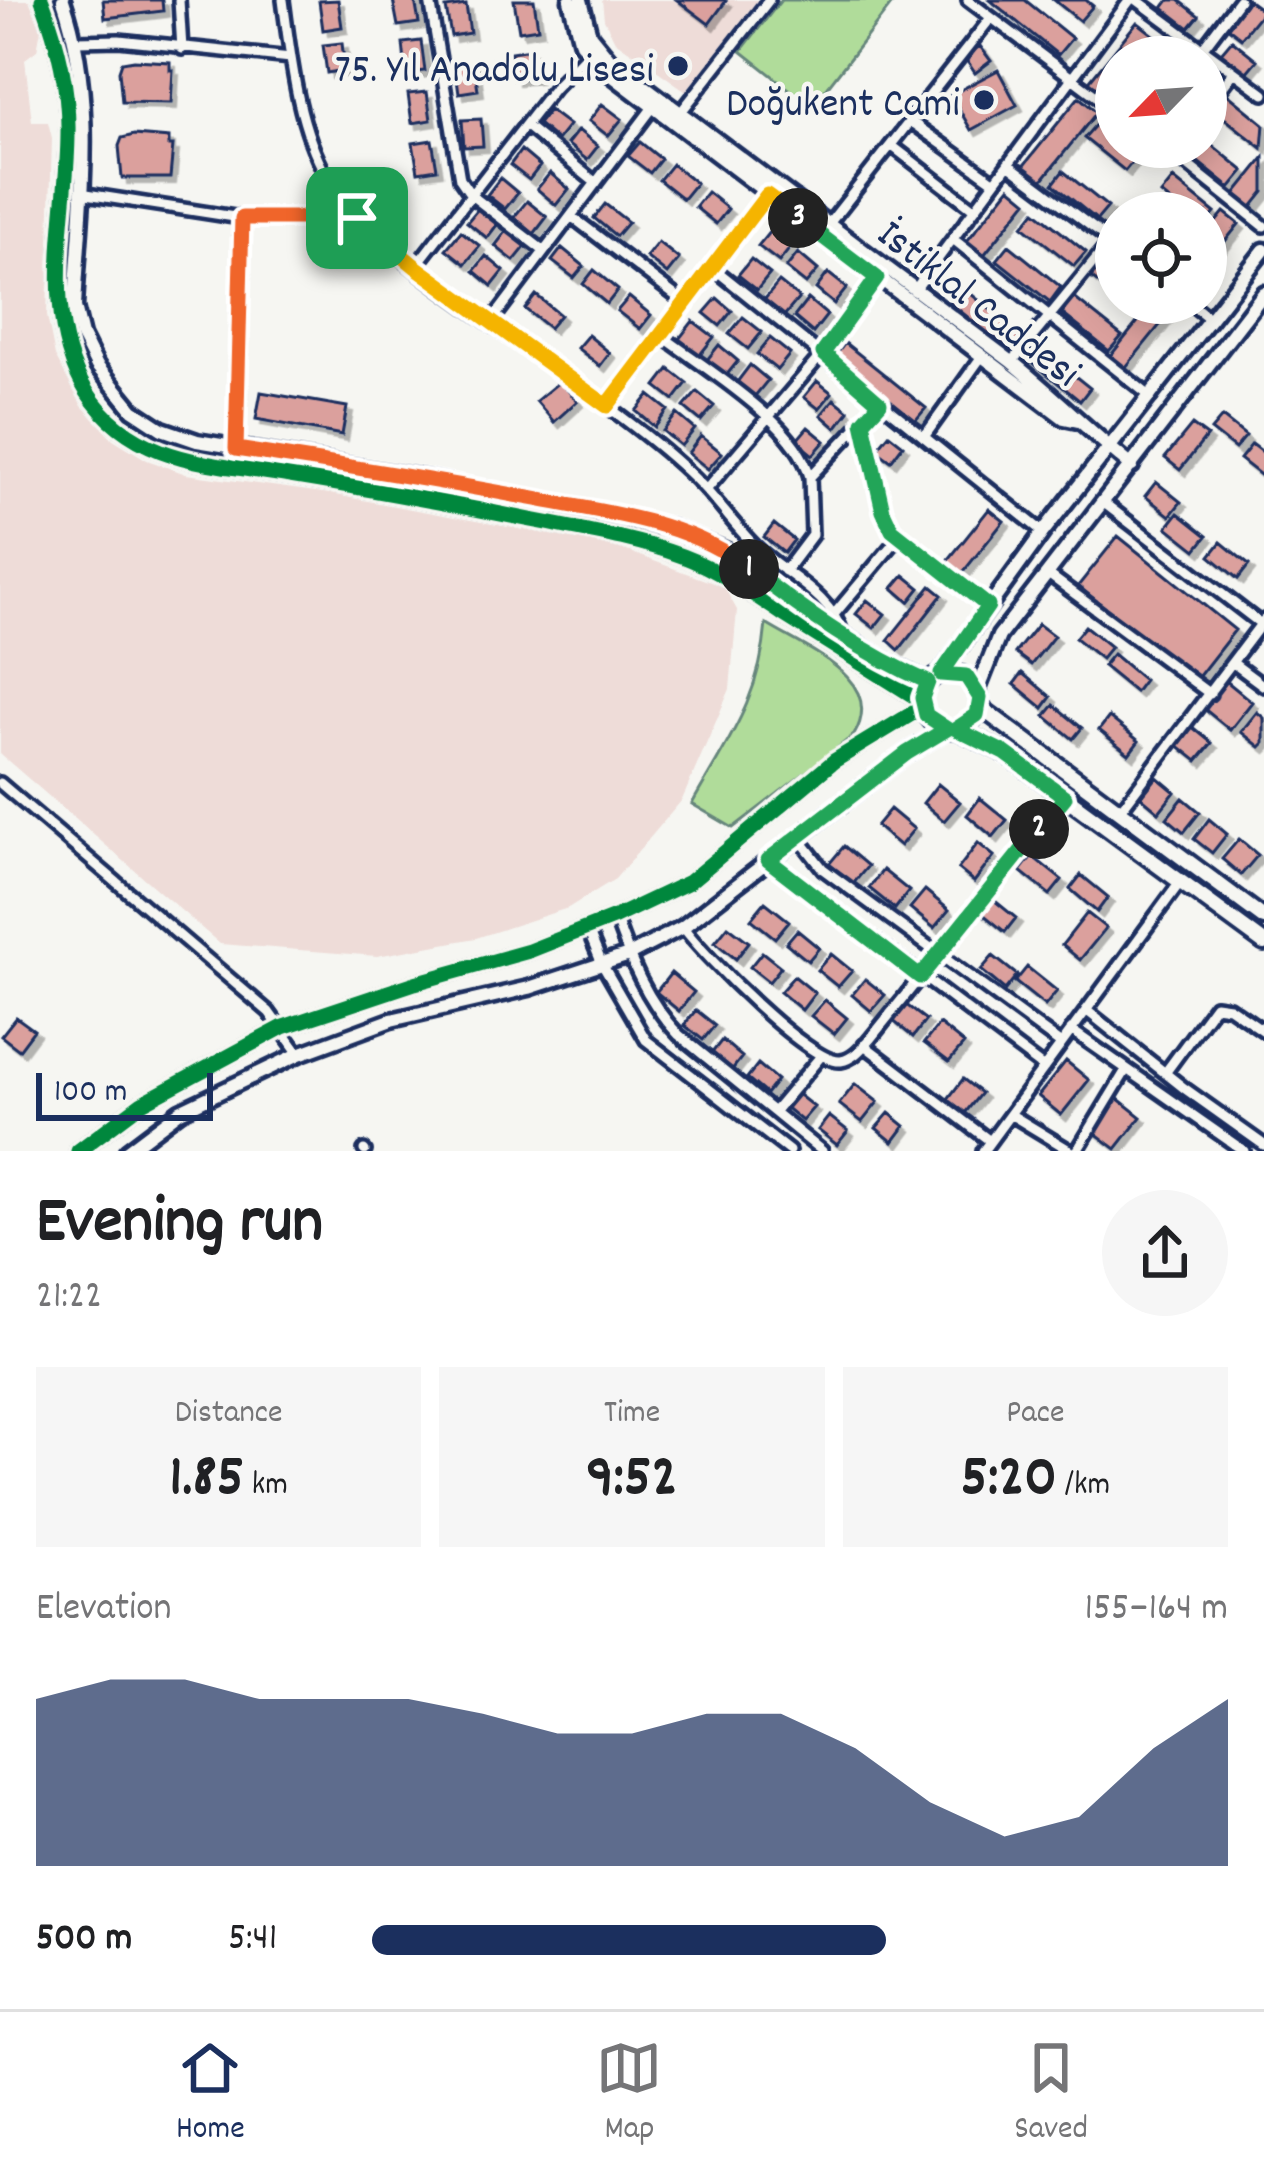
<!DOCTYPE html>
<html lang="en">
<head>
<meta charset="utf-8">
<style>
	:root { --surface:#fff; --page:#f6f6f6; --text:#202124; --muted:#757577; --line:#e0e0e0; --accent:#1b2f5e }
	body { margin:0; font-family:Dekko,sans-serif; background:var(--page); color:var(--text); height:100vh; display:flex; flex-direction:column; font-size:45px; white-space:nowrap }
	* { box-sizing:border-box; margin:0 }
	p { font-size:39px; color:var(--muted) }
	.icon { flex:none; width:66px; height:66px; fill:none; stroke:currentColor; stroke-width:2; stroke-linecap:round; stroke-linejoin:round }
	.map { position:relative; height:1151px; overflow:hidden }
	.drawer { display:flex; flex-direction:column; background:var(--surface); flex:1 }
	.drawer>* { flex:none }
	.needle { width:78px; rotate:245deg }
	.tools { position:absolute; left:1095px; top:36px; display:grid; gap:24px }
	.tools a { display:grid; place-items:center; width:132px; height:132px; border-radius:50%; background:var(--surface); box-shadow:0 6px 30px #0003; font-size:60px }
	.scale { position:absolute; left:36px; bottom:30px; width:177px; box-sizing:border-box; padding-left:12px; border:6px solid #1b2f5e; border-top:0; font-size:33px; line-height:42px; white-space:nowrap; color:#1b2f5e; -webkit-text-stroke:9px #f6f6f2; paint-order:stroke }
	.pin { position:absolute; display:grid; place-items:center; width:102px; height:102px; color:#fff; margin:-51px; border-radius:24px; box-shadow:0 6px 18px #0006 }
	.km { position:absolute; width:60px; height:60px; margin:-30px; border-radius:50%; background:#222; color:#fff; font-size:33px; line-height:60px; text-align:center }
	.round { display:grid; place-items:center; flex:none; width:126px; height:126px; border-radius:63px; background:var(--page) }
	.headline { display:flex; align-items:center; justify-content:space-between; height:204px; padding:0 36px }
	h1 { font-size:66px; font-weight:700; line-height:90px }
	.metrics { display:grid; grid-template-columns:repeat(3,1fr); gap:18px; height:204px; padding:12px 36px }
	.metrics div { display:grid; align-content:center; border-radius:0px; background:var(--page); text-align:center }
	.metrics b { font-size:60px; font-weight:700 }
	.metrics small { font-size:33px; font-weight:400 }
	.metrics p { font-size:33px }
	.chart { height:336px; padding:24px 36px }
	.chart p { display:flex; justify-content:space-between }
	.chart svg { width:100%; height:216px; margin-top:12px; fill:var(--accent); opacity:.7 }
	ul { padding:0 36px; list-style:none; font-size:39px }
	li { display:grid; grid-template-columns:192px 144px 1fr; align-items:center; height:90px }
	li i { height:30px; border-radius:15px; background:var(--accent) }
	.tabs { display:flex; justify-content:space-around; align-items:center; height:168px; border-top:3px solid var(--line); background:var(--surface); font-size:33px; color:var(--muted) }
	.tabs a { display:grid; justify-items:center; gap:6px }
	.tabs .selected { color:var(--accent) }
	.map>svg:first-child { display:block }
	.built { fill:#eedcd8 }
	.green { fill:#b0dc9a; stroke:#66867c; stroke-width:3 }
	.building { fill:#dba09d; stroke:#1b2f5e; stroke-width:3; filter:url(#shadow) }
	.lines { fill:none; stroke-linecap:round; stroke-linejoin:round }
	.minor-casing { stroke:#1b2f5e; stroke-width:18 }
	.tertiary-casing { stroke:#1b2f5e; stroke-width:21 }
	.secondary-casing { stroke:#1b2f5e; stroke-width:22 }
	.minor { stroke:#f6f6f2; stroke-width:9 }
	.tertiary { stroke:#f6f6f2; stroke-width:12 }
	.secondary { stroke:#f6f6f2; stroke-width:14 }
	.cycleway-casing { stroke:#f6f6f2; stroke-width:22 }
	.cycleway { stroke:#00873e; stroke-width:15 }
	.split-1-casing { stroke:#fff; stroke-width:24 }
	.split-2-casing { stroke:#fff; stroke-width:24 }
	.split-3-casing { stroke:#fff; stroke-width:24 }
	.split-4-casing { stroke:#fff; stroke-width:24 }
	.split-1 { stroke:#f0652b; stroke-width:15 }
	.split-2 { stroke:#22a559; stroke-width:15 }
	.split-3 { stroke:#22a559; stroke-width:15 }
	.split-4 { stroke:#f5b400; stroke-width:15 }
	.poi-dot { fill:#1b2f5e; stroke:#f6f6f2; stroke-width:4.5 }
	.labels { text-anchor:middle; stroke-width:9; stroke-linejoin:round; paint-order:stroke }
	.poi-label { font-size:42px; fill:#1b2f5e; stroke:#f6f6f2; text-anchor:end }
	.street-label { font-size:42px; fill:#1b2f5e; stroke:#f6f6f2 }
</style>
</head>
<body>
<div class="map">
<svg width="1264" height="1151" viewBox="0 0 1264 1151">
	<defs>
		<filter id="shadow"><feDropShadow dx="5.5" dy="5.5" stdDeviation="0" flood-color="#0004"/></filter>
	</defs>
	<rect width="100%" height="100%" fill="#f6f6f2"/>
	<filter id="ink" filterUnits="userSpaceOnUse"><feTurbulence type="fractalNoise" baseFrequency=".00833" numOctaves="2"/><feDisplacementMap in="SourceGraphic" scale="24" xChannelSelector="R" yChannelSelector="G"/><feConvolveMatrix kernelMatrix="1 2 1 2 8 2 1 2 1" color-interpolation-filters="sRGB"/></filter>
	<g filter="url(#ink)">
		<path class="built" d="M0,0H29L41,29L37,50L25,59L32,122H48L52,138L47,316L55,356L82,406L113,439L147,460L186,474L330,494L616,547L724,587L737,610L730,689L682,800L615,879L568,908L476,938L377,956L220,944L0,754Z
			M602,0H758L686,91L615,41L604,19Z"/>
		<path class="green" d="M781,0H895L812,107L741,51Z
			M766,624C806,649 887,679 854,735L733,828L692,804C728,740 760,699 766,624Z"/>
		<path class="building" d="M103,0H162L163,11L105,18Z
			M338,0L342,27L323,30L319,1Z
			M393,0H415L419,23L398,26Z
			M514,0H534L538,28L519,31Z
			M677,0H724L726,1L709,24Z
			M990,0H1025L1072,38L1058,55Z
			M1054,0H1086L1093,6L1080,21Z
			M1169,0H1179L1199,16L1189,28L1163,8Z
			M1248,0L1263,11L1241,38L1227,27Z
			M466,5L470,33L451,36L446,8Z
			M1137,22L1154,35L1136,57H1116V82L1103,98L1086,85Z
			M1232,40L1257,60L1246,73L1221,53Z
			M421,41L425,71L406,73L403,43Z
			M342,43L345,70L327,73L323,45Z
			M980,46L991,61L975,73L964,57Z
			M531,49L535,77L514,79L511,52Z
			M134,60L170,62V70H173L171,103L122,102L119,71L122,62Z
			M474,62L478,90L459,93L455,64Z
			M998,70L1017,105L971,130L951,95Z
			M427,92L431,120L412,123L408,94Z
			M1226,93L1264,124L1262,148L1213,109Z
			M1079,97L1097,112L1039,184L1021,169Z
			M602,104L622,119L608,136L589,121Z
			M549,110L569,125L557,140L538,124Z
			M481,119L483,146L464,147L462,120Z
			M1098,122L1116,137V147H1128L1138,155L1125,171L1084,138Z
			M578,130L598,146L587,160L567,144Z
			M134,135L169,138V146H173L170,178H122L119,146L122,138Z
			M432,140L437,169L418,172L413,143Z
			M1206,140L1244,171L1230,188L1182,149L1206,147Z
			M640,142L661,159L650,173L628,156Z
			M521,150L540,166L529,180L510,165Z
			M1264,158V192L1248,212L1231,199Z
			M672,164L696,183L683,199L659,180Z
			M1063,171L1108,207L1097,220L1053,184Z
			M550,173L569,189L556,205L537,189Z
			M500,178L518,193L505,209L487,195Z
			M1173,179L1215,213L1206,224V213H1184L1161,194Z
			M1010,187L1027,201L980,260L963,246Z
			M707,192L728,209L716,224L695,207Z
			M527,201L547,217L534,234L514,217Z
			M605,204L628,222L616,236L594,218Z
			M481,205L500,221L487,238L467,222Z
			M1035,211L1086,252L1074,266L1023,226Z
			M1224,212L1239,224L1206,265V234Z
			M508,229L527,245L514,261L495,246Z
			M461,231L480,246L465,264L446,249Z
			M770,231L791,247L779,262L758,246Z
			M658,242L679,259L667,274L646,257Z
			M1009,245L1061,287L1050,302L997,260Z
			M562,248L584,266L574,278L552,261Z
			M798,253L818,270L806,284L786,268Z
			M486,256L504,271L492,286L474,271Z
			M751,259L770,274L757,290L738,275Z
			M1100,261L1116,274V297L1088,275Z
			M594,270L618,290L607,304L583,284Z
			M828,273L847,288L834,304L816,289Z
			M779,282L799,298L784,316L764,300Z
			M961,286L1022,335L1009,351L949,302Z
			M536,295L560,315L549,328L525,309Z
			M629,297L651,315L640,329L617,311Z
			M1073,297L1122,336L1109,351L1060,312Z
			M717,298L732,311L720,326L704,313Z
			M808,299L827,315L813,333L794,317Z
			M1153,303H1166L1173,309L1122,372L1107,360Z
			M743,317L762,332L748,349L729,334Z
			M693,321L714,337L699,356L679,339Z
			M588,335L610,353L600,366L577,348Z
			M770,338L790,354L777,370L757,354Z
			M845,343L926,408L915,421L835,356Z
			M1035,344L1090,388L1080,401L1025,356Z
			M719,345L738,361L725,377L706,361Z
			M750,365L768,380L755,396L737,382Z
			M669,369L687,383L674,400L656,386Z
			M560,381L577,401L554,422L536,401Z
			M817,381L832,393L819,409L804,397Z
			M261,392L347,407L342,435L256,419Z
			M697,392L714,406L701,421L684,407Z
			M649,395L668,410L655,427L636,411Z
			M834,399L849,411L836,428L821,415Z
			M677,414L695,429L681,446L663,431Z
			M1222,417L1246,436L1235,449L1211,430Z
			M1192,425L1207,436L1180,470L1165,458Z
			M808,427L825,441L813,455L796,441Z
			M889,434L903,445L891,461L876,450Z
			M701,436L722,453L708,469L688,453Z
			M1252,444L1264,453V478L1240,459Z
			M1156,482L1181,502L1170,516L1145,496Z
			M989,509L1004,521L960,576L945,564Z
			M1178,513L1207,536L1196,550L1167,527Z
			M774,524L794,540L784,553L764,537Z
			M1118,536L1235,630L1195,681L1078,586Z
			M1221,542L1249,565L1238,579L1210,556Z
			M904,575L920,588L909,602L893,588Z
			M931,586L942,595L899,650L888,640Z
			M867,600L885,614L874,628L856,614Z
			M1038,624L1054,636L1031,665L1015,653Z
			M1085,626L1111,647L1101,659L1075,638Z
			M1113,654L1144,680L1135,692L1103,666Z
			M1022,673L1051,697L1043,708L1014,684Z
			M1225,680L1252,702L1230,730L1203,708Z
			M1054,705L1082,728L1073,739L1045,716Z
			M1257,712L1264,718V743L1260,747L1241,732Z
			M1109,717L1139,741L1129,754L1099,730Z
			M1191,726L1212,743L1197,761L1177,745Z
			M1157,777L1175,792L1159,812L1141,797Z
			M938,784L960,802L944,821L923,803Z
			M980,798L1007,820L993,837L967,815Z
			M1183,798L1200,812L1184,832L1167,818Z
			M890,809L914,829L900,846L876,826Z
			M1209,819L1227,834L1212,853L1194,839Z
			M1239,839L1258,855L1241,875L1222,859Z
			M978,843L994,856L974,882L958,869Z
			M844,846L868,866L853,884L829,864Z
			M1032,856L1062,880L1050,895L1020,871Z
			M883,870L909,891L895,909L869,888Z
			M1081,875L1108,897L1097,912L1070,889Z
			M925,890L949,910L934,928L910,908Z
			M989,896L1016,918L1005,932L978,910Z
			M765,902L789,921L775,938L751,919Z
			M1087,913L1106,928L1080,960L1062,945Z
			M728,926L749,942L736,959L715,942Z
			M797,930L819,948L808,961L786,943Z
			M762,952L781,967L769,982L750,967Z
			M831,954L852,971L838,987L817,970Z
			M993,956L1017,975L1005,990L981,970Z
			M1027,967L1057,991L1045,1006L1015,982Z
			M671,973L694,992L679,1011L656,992Z
			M794,976L815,993L802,1010L780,992Z
			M865,979L885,995L871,1011L852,995Z
			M825,1000L847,1018L834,1034L811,1016Z
			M905,1004L926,1020L913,1037L892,1020Z
			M696,1010L715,1025L703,1040L684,1025Z
			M16,1017L34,1030L19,1050L1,1036Z
			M939,1024L964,1044L949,1062L924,1043Z
			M722,1040L742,1057L731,1071L711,1054Z
			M1066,1061L1089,1080L1061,1115L1038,1096Z
			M758,1064L777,1080L766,1094L747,1078Z
			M963,1079L981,1093L961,1118L944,1104Z
			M855,1084L878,1102L862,1122L839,1104Z
			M795,1092L814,1107L802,1121L784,1106Z
			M1117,1098L1141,1117L1116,1149L1091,1130Z
			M889,1113L905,1126L893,1142L876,1128Z
			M829,1116L848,1131L837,1145L818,1130Z"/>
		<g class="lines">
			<g class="minor-casing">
				<path id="minor" d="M179,0L182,49
					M283,0C291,59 297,124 327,177C373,256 505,330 580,386C621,416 673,454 707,491C723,509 738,529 755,546C785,575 831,594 843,635
					M430,0L460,179L471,195L544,251
					M968,0L1116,111
					M1137,0L1264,94
					M77,41L119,40L291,58
					M1202,49L1239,0
					M1206,109L1234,72
					M681,112L769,0
					M910,121L995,182
					M526,126L596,183
					M891,145L974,209
					M1165,147L1264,226
					M1008,164L1112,242
					M80,193L241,218H357
					M571,216L685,303
					M828,225L990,19
					M953,239L1151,397
					M415,267L554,88L593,48
					M712,267L1043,532
					M914,291L1130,0
					M1190,303L1211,320
					M491,322L653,107
					M661,335C705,369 796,422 810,477
					M1012,362L1111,241
					M607,406L767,195
					M863,422L883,511L892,530L988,606
					M924,437L982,356
					M236,449L241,218
					M706,490L823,353L877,278
					M1104,503L1261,624
					M785,571L812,535L810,477L880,403
					M1048,574L1210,694
					M836,612L898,538
					M1233,663L1264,686
					M0,783L269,1012L299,1054
					M1119,812L1264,620
					M798,837L823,869L1061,1044
					M768,860L1044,1068
					M615,917C630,960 647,1002 679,1035L822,1151
					M683,927C702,954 811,1065 841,1061C854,1059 863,1047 871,1038L1065,797
					M587,928L602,964L646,1040L789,1151
					M1086,1010L1184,1088L1264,1145
					M1071,1030L1244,1151
					M864,1045L990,1141
					M1165,1073L1215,1005L1229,1007L1264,1031
					M774,1112L821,1056
					M1010,1114L1071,1151
					M364,1150L365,1151
					M983,1151L1181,881
					M1077,1151L1126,1070"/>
			</g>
			<g class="tertiary-casing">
				<path id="tertiary" d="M42,0C58,43 69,87 68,133C68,217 39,316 87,392C134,465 215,463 290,476C370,489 451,504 531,520C581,530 634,538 682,556C719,570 751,593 784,615C830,644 876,673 923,702
					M63,0C97,99 80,204 75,307L82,336L97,366L133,410L162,429L197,441L412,476L671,528L727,551L798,607L876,656L928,682
					M570,0L581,43L605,70L1064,418L1078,421
					M581,0L590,35L611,61L1012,362C1054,396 1090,432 1132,466
					M922 701a29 29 0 1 1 58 0a29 29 0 1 1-58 0Z
					M941,673L1043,532L1264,250
					M978,689L999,636L1264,293
					M78,1151L142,1103L283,1027L415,983L529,951L615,917L689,882L834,761L923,707
					M127,1151L180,1111L299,1054L391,1020L529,988L629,955L683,927L907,753L947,729"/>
			</g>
			<g class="secondary-casing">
				<path id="secondary" d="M980,707L1264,918
					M956,729L1005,753L1264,943"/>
			</g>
			<use href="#minor" class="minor"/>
			<use href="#tertiary" class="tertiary"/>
			<use href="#secondary" class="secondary"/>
			<g class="cycleway-casing">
				<path id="cycleway" d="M42,0C58,43 69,87 68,133C68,217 39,316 87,392C134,465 215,463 290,476C370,489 451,504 531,520C581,530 634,538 682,556C719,570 751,593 784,615C830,644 876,673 923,702
					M78,1151L142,1103L283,1027L415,983L529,951L615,917L689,882L834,761L923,707"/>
			</g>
			<use href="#cycleway" class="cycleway"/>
		</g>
	</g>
	<g class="lines" filter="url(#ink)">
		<g class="split-1-casing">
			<path id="split-1" d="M357,218H242L236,449C335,464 433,480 530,498C606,513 687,520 749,569"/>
		</g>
		<g class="split-2-casing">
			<path id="split-2" d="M749,569C805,612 864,654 928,682L922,698L926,715L947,729L907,753L768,860L920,977L1039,829"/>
		</g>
		<g class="split-3-casing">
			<path id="split-3" d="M798,218L877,278L823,353L880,403L863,422L883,511L892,530L988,606L941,674L966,676L980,698L977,715L956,729L1005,753L1065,797L1039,829"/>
		</g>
		<g class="split-4-casing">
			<path id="split-4" d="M357,218L416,267L607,406L767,195L798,218"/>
		</g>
		<use href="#split-1" class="split-1"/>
		<use href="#split-2" class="split-2"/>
		<use href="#split-3" class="split-3"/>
		<use href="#split-4" class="split-4"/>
	</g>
	<g class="poi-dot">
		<circle cx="678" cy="66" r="12"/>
		<circle cx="984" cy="100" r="12"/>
	</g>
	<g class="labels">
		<g class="poi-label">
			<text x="654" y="81">75. Yıl Anadolu Lisesi</text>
			<text x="960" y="115">Doğukent Cami</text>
		</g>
		<g class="street-label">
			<text transform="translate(981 301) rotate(38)" y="15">İstiklal Caddesi</text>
		</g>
	</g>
</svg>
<div class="tools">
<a><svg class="needle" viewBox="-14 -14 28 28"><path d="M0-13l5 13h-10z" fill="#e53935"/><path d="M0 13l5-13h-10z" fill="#757577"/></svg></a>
<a><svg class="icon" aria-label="locate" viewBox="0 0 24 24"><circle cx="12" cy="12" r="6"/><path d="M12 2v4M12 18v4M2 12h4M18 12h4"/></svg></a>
</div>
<div class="scale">100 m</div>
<div class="pin" style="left:357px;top:218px;background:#1e9e55"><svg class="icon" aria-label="arrive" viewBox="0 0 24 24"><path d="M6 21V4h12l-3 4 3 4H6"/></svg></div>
<b class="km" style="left:749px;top:569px">1</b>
<b class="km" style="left:1039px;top:829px">2</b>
<b class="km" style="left:798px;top:218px">3</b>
</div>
<section class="drawer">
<div class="headline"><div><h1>Evening run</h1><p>21:22</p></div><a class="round"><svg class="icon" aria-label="share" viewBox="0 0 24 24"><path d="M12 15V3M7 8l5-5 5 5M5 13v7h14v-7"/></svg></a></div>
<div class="metrics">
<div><p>Distance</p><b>1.85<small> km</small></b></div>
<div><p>Time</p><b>9:52</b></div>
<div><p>Pace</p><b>5:20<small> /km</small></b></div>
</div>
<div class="chart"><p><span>Elevation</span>155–164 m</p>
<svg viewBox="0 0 160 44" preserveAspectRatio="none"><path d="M0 44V10L10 6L20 6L30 10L40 10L50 10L60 13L70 17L80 17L90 13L100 13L110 20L120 31L130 38L140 34L150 20L160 10V44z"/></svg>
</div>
<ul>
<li><b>500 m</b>5:41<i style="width:60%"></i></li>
</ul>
</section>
<nav class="tabs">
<a class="selected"><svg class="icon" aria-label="home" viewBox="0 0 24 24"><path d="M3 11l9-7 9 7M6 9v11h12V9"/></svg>Home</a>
<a><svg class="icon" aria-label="map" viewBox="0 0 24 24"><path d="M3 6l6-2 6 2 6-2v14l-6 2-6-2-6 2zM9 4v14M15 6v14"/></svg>Map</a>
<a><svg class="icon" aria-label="saved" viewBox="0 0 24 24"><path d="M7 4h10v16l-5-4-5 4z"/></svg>Saved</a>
</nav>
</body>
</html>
